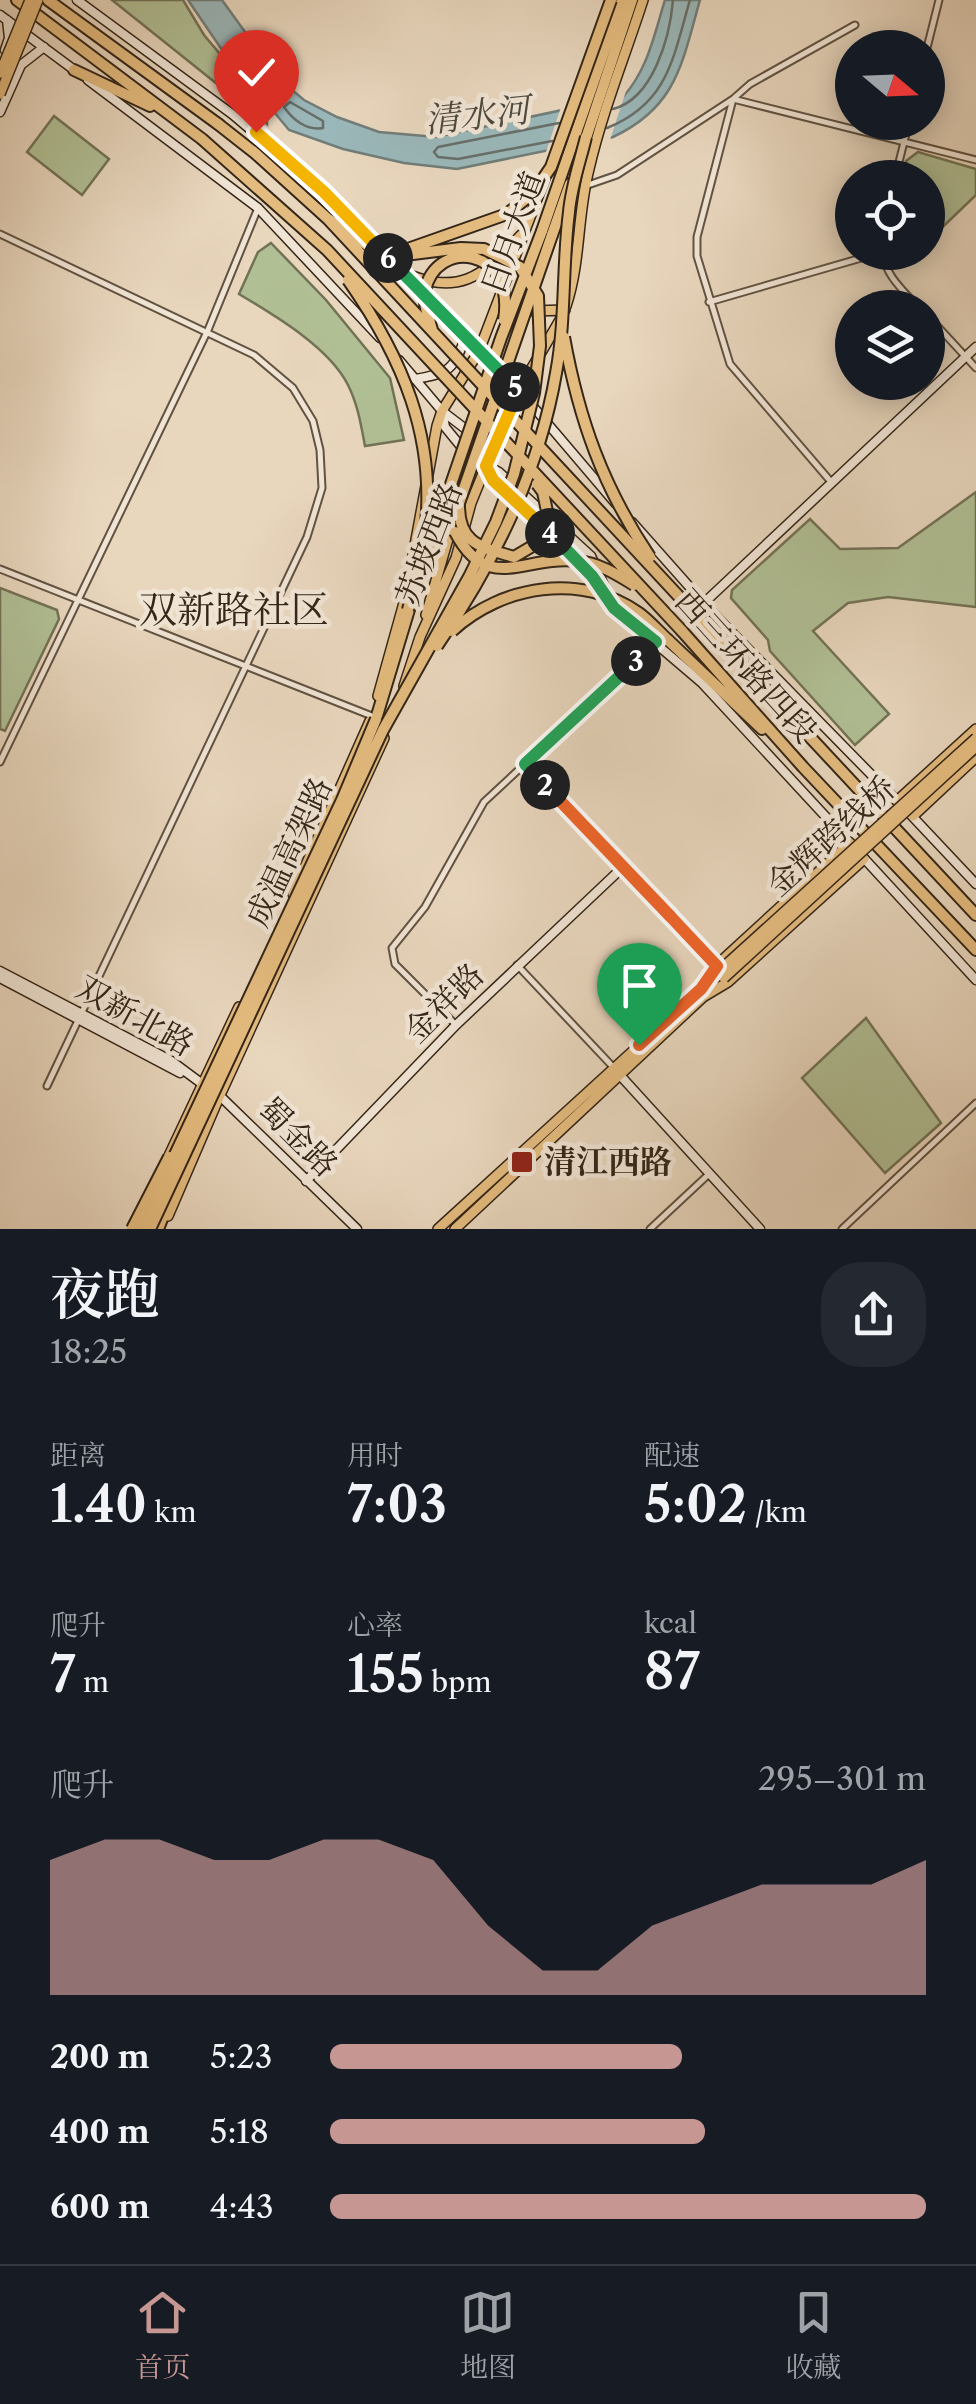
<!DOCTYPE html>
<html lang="zh">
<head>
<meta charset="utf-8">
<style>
	:root { --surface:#171b24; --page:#242831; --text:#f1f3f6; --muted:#9ea1a6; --line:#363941; --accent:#c59692 }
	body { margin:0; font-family:"Libre Caslon Text","Noto Serif SC",serif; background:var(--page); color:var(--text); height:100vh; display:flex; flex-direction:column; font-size:38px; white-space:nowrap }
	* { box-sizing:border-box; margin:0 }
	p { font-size:32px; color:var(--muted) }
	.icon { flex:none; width:55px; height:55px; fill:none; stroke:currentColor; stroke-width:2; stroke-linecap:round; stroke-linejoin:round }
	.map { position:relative; height:1229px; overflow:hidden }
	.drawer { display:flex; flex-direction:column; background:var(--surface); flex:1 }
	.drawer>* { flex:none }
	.needle { width:65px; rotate:109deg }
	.buttons { position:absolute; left:835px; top:30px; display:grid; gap:20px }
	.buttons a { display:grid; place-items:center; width:110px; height:110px; border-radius:50%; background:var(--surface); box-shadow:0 5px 25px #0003; font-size:50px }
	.pin { position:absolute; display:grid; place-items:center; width:85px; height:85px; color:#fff; margin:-102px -42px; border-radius:50% 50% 50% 0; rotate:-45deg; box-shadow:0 0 10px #0007 }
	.pin .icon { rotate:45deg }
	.km { position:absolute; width:50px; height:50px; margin:-25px; border-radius:50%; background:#222; color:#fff; font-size:28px; line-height:50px; text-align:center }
	.round { display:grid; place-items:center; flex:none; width:105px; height:105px; border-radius:40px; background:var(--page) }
	.summary { display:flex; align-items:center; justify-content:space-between; height:170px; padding:0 50px }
	h1 { font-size:55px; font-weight:600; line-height:75px }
	.stats { display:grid; grid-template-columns:repeat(3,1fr); gap:15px; height:170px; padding:10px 50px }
	.stats div { display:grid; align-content:center }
	.stats b { font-size:50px; font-weight:600 }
	.stats small { font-size:28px; font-weight:400 }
	.stats p { font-size:28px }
	.chart { height:280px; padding:20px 50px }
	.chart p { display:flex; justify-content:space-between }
	.chart svg { width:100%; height:180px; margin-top:10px; fill:var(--accent); opacity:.7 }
	ul { padding:0 50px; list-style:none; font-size:32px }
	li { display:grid; grid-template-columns:160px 120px 1fr; align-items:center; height:75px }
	li i { height:25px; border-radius:12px; background:var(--accent) }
	.menu { display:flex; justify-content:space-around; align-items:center; height:140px; border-top:2px solid var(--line); background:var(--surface); font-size:28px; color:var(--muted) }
	.menu a { display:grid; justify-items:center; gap:5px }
	.menu .on { color:var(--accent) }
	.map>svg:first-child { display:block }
	.green { fill:#b1bf95; stroke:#727256; stroke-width:2.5 }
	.water { fill:#9ab7b9; stroke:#717d79; stroke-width:2.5 }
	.pier { fill:#e8d6bd }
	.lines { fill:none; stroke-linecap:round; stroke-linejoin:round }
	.shore { stroke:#676e68; stroke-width:2.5 }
	.street-casing { stroke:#615241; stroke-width:9 }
	.secondary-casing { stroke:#342618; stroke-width:11 }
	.primary-casing { stroke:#342618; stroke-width:12 }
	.highway-casing { stroke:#342618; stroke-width:14 }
	.street { stroke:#f0e4d4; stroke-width:5 }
	.secondary { stroke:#f0e4d4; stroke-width:8 }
	.primary { stroke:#e4bb7e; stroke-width:9 }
	.highway { stroke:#e4bb7e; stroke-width:10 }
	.primary-bridge-casing { stroke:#342618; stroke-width:12; stroke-linecap:butt }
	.highway-bridge-casing { stroke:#342618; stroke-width:14; stroke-linecap:butt }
	.primary-bridge { stroke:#e4bb7e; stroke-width:9 }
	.highway-bridge { stroke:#e4bb7e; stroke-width:10 }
	.split-1-casing { stroke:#fff; stroke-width:20 }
	.split-2-casing { stroke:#fff; stroke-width:20 }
	.split-3-casing { stroke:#fff; stroke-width:20 }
	.split-4-casing { stroke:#fff; stroke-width:20 }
	.split-5-casing { stroke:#fff; stroke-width:20 }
	.split-6-casing { stroke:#fff; stroke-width:20 }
	.split-7-casing { stroke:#fff; stroke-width:20 }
	.split-1 { stroke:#f0652b; stroke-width:12 }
	.split-2 { stroke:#f0652b; stroke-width:12 }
	.split-3 { stroke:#22a559; stroke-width:12 }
	.split-4 { stroke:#22a559; stroke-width:12 }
	.split-5 { stroke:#f5b400; stroke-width:12 }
	.split-6 { stroke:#22a559; stroke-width:12 }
	.split-7 { stroke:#f5b400; stroke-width:12 }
	.poi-dot { fill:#8f2418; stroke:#f0e4d4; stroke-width:4 }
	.labels { text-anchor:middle; stroke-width:9; stroke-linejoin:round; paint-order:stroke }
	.street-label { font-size:32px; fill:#342618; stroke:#f0e4d4 }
	.poi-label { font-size:32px; font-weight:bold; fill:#342618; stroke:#f0e4d4; text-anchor:start }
	.water-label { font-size:35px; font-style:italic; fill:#4e4a40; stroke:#f0e4d4 }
	.quarter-label { font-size:38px; fill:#342618; stroke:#f0e4d4 }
</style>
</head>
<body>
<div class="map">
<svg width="976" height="1229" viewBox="0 0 976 1229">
	<rect width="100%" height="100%" fill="#e8d6bd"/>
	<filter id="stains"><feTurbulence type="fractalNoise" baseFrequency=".002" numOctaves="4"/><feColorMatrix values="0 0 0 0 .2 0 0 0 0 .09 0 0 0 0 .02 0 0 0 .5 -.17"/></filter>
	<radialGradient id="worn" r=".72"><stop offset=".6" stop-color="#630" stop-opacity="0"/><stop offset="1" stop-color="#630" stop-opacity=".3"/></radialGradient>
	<path class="green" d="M112,0H183L204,35L267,110V124Z
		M54,116L109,159L82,195L27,152Z
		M918,152L976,169V195L928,241V178L903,177L906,161Z
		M271,243L326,300L390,378L404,440L365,446C361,425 358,405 348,385C329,347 274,315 239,294L258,252Z
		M976,492V607L888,597L848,603L813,631L889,714L855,745L770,651L768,640L731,598L732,590L810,519L840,549L898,548Z
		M0,588L57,610L59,619L5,731L0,729Z
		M866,1018L941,1123L885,1173L802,1078Z"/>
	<path class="water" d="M188,0H222L279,79L304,100L337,117L379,132L436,137L623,97C648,69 654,35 665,0H700C682,63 677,107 613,137L457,169L404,163L343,149L289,130L220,47Z"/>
	<path class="pier" d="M629,82L609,143L544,158L561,107L620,92Z"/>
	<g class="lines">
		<path class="shore" d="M290,102L323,121V128C307,131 293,120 284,107Z
			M613,109C653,99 670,37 673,0
			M607,128C669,103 673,57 690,0
			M552,141L458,159L438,157L434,152L438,147L559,123"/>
		<g class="street-casing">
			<path id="street" d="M927,48L939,0
				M895,178L909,122
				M588,185L617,175L733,99L976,160
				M0,234L254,355L293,388L313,421L320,450L322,488L307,537L47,1086
				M883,253C885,276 905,292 919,308
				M709,302L882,252
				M928,316L976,368
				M832,483L730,364L697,256V237L733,99L750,84L855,25
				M0,569L372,716
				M0,762L208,330L258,208
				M525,763L716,964
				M517,965L614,1068
				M456,1025L395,964L392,948L425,907L484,802L656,642
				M650,1229L709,1174
				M842,1229L976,1103"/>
		</g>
		<g class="secondary-casing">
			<path id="secondary" d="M77,0L232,114L324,192L519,390L616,504
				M0,15L77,72
				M5,50L9,38L7,20
				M88,80L258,208L380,338
				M0,112L21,65L44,47
				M399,360L442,411L493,450
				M415,379C447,374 455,370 465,337
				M442,411L445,427L463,449
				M483,463L499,472L591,556L614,608L702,683L851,844
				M486,466L493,480L563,545L604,594
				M632,522L710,610L901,805
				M705,602L976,347
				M911,815L976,884
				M860,854L976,980
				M0,971L170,1060L205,1086
				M0,978L180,1073
				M618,1073L760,1229
				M217,1093L357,1229
				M306,1181L456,1025L623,867"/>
		</g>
		<g class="primary-casing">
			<path id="primary" d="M400,271C458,297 482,278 521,235
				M519,291L521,306L533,311L565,310
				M566,306C581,261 577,215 589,169C602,112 625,56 643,0
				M422,518L428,513L441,514L450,532L426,615
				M404,686L420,637L456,558L471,503L486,466L519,390L560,320
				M378,696L405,599L437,426L442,411L479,351L545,178
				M897,801L976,729
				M913,816L976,757
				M293,894L370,721
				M167,1160L239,1007
				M168,1216L220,1095L384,738
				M438,1229L701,989L717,965L850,843
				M455,1229L703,997L728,982L864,859"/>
		</g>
		<g class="highway-casing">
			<path id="highway" d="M17,0L202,139
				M48,0L218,124
				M74,70L150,106
				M584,144L632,0
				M542,231L622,0
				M552,235L570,184
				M451,489L450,521L455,532
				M421,573L435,531
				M698,617L976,915
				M682,631L803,767L976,950
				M668,640L762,729
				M376,719L411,603
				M158,1229L180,1174"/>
		</g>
		<use href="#street" class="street"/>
		<use href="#secondary" class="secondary"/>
		<use href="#primary" class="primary"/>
		<use href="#highway" class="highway"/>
		<g class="primary-bridge-casing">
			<path id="primary-bridge" d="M0,73L30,0
				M0,94L38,0
				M719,971L976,738
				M724,978L976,747"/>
		</g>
		<g class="highway-bridge-casing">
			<path id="highway-bridge" d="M218,124L255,153L328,219L698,617
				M202,139L327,250L682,631
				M402,251L507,214L534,192L551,167L611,0
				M348,280C402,357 437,438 425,534C421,559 414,585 408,610
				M432,330C429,318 423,304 425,291C435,238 516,246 504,320
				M564,337C579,420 603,487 650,557
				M537,484L543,492L549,521L536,544L514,557C481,547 458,544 459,503L552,235
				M435,531L501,338L542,231
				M455,532C488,595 523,555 577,561C599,563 616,574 634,585
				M452,631C502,585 581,572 639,613C650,621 658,631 668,640
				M437,646C494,563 539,473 556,373C566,320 562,266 569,212C571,187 580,162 586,137
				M132,1229L169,1157
				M140,1229L342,800L376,719
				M150,1229L383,730L469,577L496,522L514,474L534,393L540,346L538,296L520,267L484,249L461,248L397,256L373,249L328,219"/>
		</g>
		<use href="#primary-bridge" class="primary-bridge"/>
		<use href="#highway-bridge" class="highway-bridge"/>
	</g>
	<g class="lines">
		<g class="split-1-casing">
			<path id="split-1" d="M639,1045L701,989L717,966L670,916"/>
		</g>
		<g class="split-2-casing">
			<path id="split-2" d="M545,785L670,916"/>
		</g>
		<g class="split-3-casing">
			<path id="split-3" d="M545,785L525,764L636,661"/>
		</g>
		<g class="split-4-casing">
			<path id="split-4" d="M550,533L592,576L614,608L656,642L636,661"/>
		</g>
		<g class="split-5-casing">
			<path id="split-5" d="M515,387L519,390L486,466L493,480L550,533"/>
		</g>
		<g class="split-6-casing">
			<path id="split-6" d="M388,258L515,387"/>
		</g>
		<g class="split-7-casing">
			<path id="split-7" d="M256,132L324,192L388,258"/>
		</g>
		<use href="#split-1" class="split-1"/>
		<use href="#split-2" class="split-2"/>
		<use href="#split-3" class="split-3"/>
		<use href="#split-4" class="split-4"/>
		<use href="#split-5" class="split-5"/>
		<use href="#split-6" class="split-6"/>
		<use href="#split-7" class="split-7"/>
	</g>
	<rect class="poi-dot" x="510" y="1150" width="24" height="24" rx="5"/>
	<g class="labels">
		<g class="street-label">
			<text transform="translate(513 233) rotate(-70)" y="11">日月大道</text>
			<text transform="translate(429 544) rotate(-69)" y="11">苏坡西路</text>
			<text transform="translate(746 666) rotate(48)" y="11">西三环路四段</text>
			<text transform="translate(831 836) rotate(-42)" y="11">金辉跨线桥</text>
			<text transform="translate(289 852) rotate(-65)" y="11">成温高架路</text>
			<text transform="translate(444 1003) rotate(-45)" y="11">金祥路</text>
			<text transform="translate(135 1016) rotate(29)" y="11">双新北路</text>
			<text transform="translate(298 1137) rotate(45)" y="11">蜀金路</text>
		</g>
		<g class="poi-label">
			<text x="544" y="1173">清江西路</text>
		</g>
		<g class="water-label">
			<text transform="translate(477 115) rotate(-6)" y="12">清水河</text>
		</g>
		<g class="quarter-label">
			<text x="234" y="623">双新路社区</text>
		</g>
	</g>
	<rect width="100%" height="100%" filter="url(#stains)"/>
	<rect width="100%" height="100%" fill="url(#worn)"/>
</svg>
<div class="buttons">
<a><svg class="needle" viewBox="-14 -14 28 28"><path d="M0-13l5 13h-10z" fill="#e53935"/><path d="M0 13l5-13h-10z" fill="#9ea1a6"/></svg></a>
<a><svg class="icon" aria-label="locate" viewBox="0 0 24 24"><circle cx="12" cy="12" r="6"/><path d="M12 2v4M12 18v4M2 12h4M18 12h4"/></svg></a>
<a><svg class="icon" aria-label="layers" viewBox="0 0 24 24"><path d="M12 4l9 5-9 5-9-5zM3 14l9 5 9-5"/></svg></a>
</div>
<div class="pin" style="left:639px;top:1045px;background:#1e9e55"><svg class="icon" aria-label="arrive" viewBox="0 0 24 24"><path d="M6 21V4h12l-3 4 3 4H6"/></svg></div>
<div class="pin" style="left:256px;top:132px;background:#d93025"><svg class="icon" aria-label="check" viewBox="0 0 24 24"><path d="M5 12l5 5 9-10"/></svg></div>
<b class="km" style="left:545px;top:785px">2</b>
<b class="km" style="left:636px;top:661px">3</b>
<b class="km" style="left:550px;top:533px">4</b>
<b class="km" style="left:515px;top:387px">5</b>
<b class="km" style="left:388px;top:258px">6</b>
</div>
<section class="drawer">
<div class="summary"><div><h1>夜跑</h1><p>18:25</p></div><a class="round"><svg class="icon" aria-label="share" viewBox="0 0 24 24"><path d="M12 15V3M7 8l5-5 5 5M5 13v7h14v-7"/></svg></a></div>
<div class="stats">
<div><p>距离</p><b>1.40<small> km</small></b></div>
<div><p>用时</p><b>7:03</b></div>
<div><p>配速</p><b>5:02<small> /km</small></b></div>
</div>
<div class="stats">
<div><p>爬升</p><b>7<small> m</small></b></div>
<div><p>心率</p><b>155<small> bpm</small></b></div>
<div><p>kcal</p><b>87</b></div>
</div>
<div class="chart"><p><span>爬升</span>295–301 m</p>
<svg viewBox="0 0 160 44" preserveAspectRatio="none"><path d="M0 44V11L10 6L20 6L30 11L40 11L50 6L60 6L70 11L80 27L90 38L100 38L110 27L120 22L130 17L140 17L150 17L160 11V44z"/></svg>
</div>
<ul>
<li><b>200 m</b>5:23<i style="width:59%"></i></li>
<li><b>400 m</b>5:18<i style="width:63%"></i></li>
<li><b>600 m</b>4:43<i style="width:100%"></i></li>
</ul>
</section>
<nav class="menu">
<a class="on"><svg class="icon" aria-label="home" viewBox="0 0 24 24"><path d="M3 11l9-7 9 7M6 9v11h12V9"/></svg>首页</a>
<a><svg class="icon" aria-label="map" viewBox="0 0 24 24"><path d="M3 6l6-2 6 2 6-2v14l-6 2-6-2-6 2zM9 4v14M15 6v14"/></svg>地图</a>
<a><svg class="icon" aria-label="saved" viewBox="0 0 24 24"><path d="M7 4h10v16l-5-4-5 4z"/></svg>收藏</a>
</nav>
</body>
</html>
